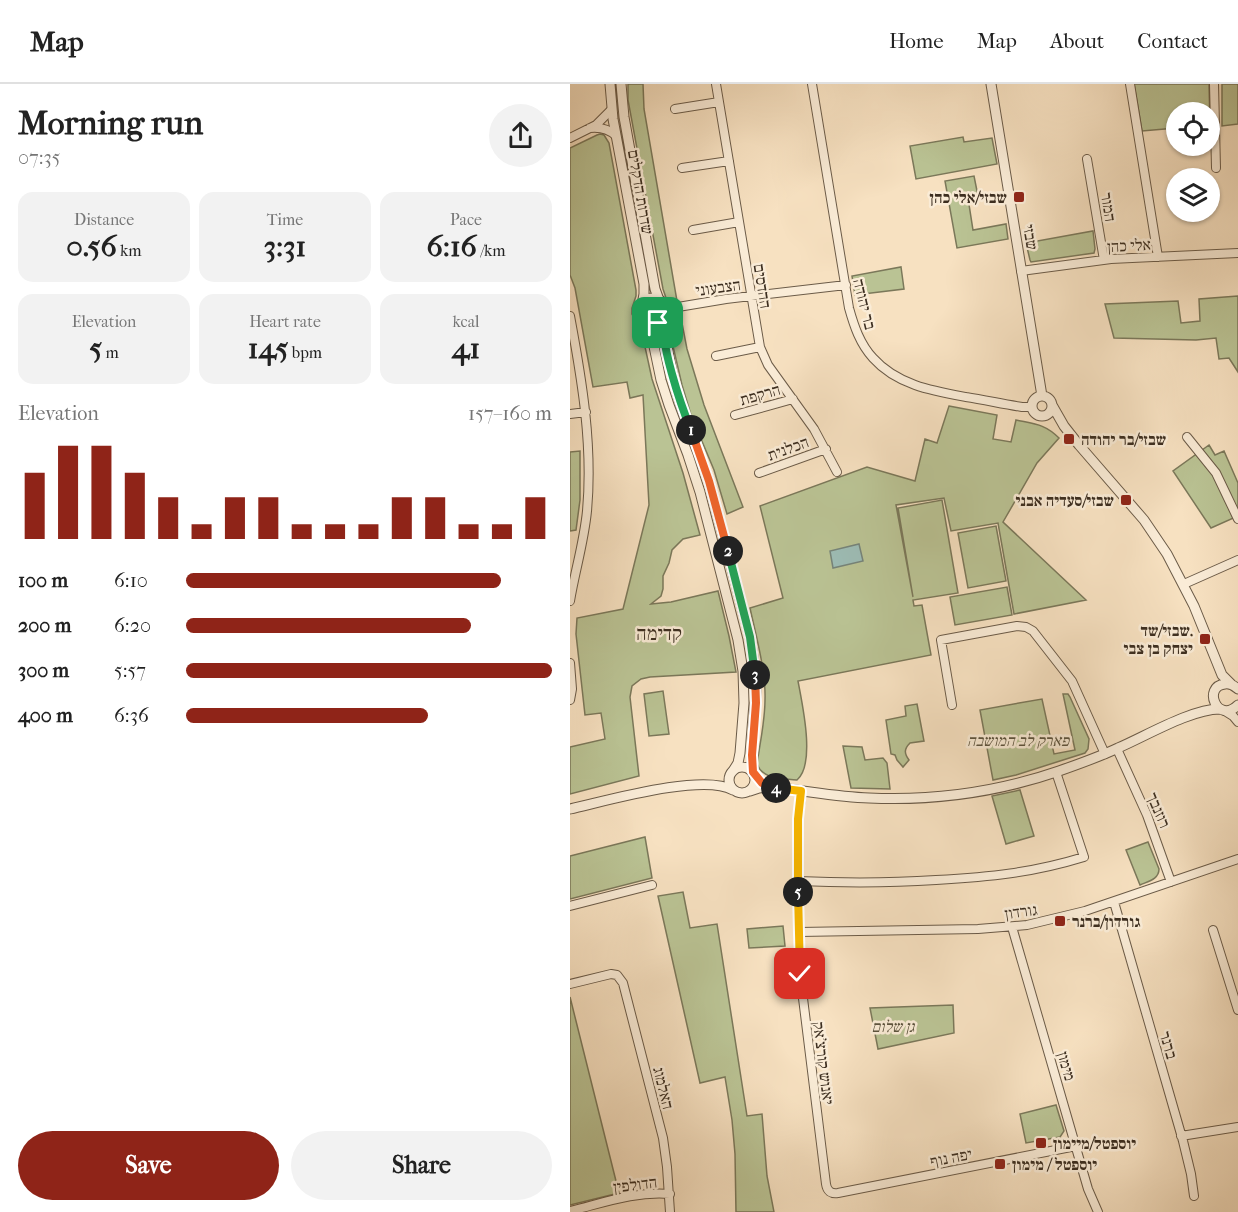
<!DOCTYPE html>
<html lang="en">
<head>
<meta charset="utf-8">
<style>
	:root { --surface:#fff; --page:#f2f2f2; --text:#222; --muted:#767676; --line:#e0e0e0; --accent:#8f2418 }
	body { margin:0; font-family:"IM FELL French Canon","Frank Ruhl Libre",serif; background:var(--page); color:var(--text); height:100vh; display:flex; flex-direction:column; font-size:22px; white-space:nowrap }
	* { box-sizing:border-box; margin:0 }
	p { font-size:20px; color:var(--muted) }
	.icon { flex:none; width:33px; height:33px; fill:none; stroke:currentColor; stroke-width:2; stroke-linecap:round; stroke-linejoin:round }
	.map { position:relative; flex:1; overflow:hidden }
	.drawer { display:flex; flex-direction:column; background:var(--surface); width:570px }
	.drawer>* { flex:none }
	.tools { position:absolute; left:596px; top:18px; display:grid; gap:12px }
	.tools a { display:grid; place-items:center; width:54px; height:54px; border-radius:50%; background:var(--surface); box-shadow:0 2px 4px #0004; font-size:30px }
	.pin { position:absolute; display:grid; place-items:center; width:51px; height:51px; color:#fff; margin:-26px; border-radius:12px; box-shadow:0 3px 9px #0006 }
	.km { position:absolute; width:30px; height:30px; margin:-15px; border-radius:50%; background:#222; color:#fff; font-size:16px; line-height:30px; text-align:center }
	.round { display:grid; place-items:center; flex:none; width:63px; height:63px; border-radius:32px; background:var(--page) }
	.summary { display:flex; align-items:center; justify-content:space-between; height:102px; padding:0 18px }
	h1 { font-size:33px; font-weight:700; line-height:45px }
	.figures { display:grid; grid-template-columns:repeat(3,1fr); gap:9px; height:102px; padding:6px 18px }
	.figures div { display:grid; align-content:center; border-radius:15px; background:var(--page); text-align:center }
	.figures b { font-size:30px; font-weight:700 }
	.figures small { font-size:16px; font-weight:400 }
	.figures p { font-size:16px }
	.chart { height:168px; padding:12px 18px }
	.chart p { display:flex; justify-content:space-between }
	.chart svg { width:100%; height:108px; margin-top:6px; stroke:var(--accent); stroke-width:6 }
	.button { display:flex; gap:12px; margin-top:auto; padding:12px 18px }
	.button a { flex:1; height:69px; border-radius:36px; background:var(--accent); color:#fff; font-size:24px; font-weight:700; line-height:69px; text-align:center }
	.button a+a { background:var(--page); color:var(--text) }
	ul { padding:0 18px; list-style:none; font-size:20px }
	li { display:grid; grid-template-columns:96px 72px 1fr; align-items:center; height:45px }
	li i { height:15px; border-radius:8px; background:var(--accent) }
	header { display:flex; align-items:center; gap:36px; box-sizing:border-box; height:84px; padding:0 30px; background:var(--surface); border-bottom:2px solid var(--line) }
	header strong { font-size:28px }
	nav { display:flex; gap:33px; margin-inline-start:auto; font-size:21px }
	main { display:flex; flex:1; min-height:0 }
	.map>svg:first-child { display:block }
	.green { fill:#bac394; stroke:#7b785a; stroke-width:1.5 }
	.water { fill:#9dbdb6; stroke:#76847a; stroke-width:1.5 }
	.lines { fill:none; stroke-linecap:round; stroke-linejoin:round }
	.minor-casing { stroke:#6b5b48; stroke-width:10 }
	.tertiary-casing { stroke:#6b5b48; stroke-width:11 }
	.minor { stroke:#faecd7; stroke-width:8 }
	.tertiary { stroke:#faecd7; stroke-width:9 }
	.split-1-casing { stroke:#fff; stroke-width:12 }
	.split-2-casing { stroke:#fff; stroke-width:12 }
	.split-3-casing { stroke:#fff; stroke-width:12 }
	.split-4-casing { stroke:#fff; stroke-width:12 }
	.split-5-casing { stroke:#fff; stroke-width:12 }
	.split-6-casing { stroke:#fff; stroke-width:12 }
	.split-1 { stroke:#22a559; stroke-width:8 }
	.split-2 { stroke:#f0652b; stroke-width:8 }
	.split-3 { stroke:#22a559; stroke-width:8 }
	.split-4 { stroke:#f0652b; stroke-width:8 }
	.split-5 { stroke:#f5b400; stroke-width:8 }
	.split-6 { stroke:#f5b400; stroke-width:8 }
	.poi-dot { fill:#8f2418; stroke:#faecd7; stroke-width:2 }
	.labels { text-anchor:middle; stroke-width:5; stroke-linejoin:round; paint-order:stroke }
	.street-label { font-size:16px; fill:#3c2e20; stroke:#faecd7 }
	.poi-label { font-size:16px; font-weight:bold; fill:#3c2e20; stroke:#faecd7; text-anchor:start }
	.park-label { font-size:16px; font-style:italic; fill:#5c533d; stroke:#faecd7 }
	.quarter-label { font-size:20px; fill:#3c2e20; stroke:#faecd7 }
</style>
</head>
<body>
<header>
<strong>Map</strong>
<nav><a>Home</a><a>Map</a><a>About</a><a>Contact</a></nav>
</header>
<main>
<section class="drawer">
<div class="summary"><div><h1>Morning run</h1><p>07:35</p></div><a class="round"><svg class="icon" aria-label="share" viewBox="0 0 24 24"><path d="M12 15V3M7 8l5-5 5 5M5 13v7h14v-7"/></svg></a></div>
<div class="figures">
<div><p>Distance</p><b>0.56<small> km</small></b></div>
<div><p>Time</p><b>3:31</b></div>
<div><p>Pace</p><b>6:16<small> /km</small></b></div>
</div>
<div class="figures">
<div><p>Elevation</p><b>5<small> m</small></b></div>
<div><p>Heart rate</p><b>145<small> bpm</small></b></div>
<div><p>kcal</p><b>41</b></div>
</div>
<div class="chart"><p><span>Elevation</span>157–160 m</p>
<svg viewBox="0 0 160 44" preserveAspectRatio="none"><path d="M5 44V17M15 44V6M25 44V6M35 44V17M45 44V27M55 44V38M65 44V27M75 44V27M85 44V38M95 44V38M105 44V38M115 44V27M125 44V27M135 44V38M145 44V38M155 44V27"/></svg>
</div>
<ul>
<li><b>100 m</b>6:10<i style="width:86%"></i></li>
<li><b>200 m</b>6:20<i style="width:78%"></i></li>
<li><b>300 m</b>5:57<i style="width:100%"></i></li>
<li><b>400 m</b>6:36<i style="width:66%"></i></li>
</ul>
<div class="button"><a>Save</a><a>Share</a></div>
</section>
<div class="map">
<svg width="668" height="1128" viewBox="0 0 668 1128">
	<rect width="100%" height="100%" fill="#f7e1c1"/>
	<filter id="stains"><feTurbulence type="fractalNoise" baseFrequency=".00333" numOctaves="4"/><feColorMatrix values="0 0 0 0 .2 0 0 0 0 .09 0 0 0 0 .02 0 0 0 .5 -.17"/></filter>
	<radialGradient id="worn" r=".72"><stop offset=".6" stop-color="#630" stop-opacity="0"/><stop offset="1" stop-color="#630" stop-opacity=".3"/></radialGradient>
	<path class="green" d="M58,0H73L74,25L107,217L96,214L93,205L58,16Z
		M564,0H639L640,40H639V28H606V44L572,47Z
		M652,0H668V40L652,42Z
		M30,50L34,51L39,59L66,206V212L62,224V230L72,249L82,295L113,389L130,451L113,455L102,466L99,479L93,492V505L91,512L81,520L101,518L148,507L159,552L166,588L80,593L71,595L62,602L60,613L69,692L0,710V663L35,655L31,629L15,631L6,550L7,534L53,525L79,421L73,311L60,314L57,298L23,303L5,204L0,191V64L27,51Z
		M393,53L394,58L422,54L427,80L346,95L340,62Z
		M404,92L408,112L398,114L403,146L436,140L438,155L387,164L375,97Z
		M523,147L525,165L524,169L461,178L460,176L456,159Z
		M331,183L334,205L285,211L282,192Z
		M668,212V288L659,274L649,275L646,254L626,256L544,254L535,220L608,217L611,239L630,237L629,215Z
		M110,229L117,265L134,321L173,423L157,430L144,386L121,331L112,301L99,245L101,234Z
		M379,322L427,331L423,355L441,358L446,336C465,340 475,340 489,354L467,379L433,438L516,516L444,530L428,439L381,447L374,414L326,421L343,513L328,424L372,416L388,509L343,516L344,522L352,521L361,571L228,597C232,619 246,680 227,696C212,694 193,696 187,680C190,659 195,637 195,616C196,587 186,552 180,524L213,514L190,422L297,383L345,397L355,355L367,359Z
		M639,361L645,371L654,367L668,399V432L641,444L603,387Z
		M10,367V416L6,446L0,447V368Z
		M426,442L436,497L398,504L388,449Z
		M437,503L442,531L385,541L380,513Z
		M93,607L99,650L79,652L74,610Z
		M493,610H498L500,613L519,655L518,665L515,669L446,691L423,696L410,626L472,615L484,670L505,666Z
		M347,620L354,657L340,659C334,665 334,669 339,676L333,683L327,676L325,671L321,670L316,636L336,632L335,622Z
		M273,662L292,663L295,676L313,674L317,679L320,705L281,704Z
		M450,706L464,752L436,760L422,712Z
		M75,753L82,794L0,815V772Z
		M578,758L589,785C589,795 579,797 570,801L556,766Z
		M113,808L120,844L147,840L177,1032L192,1030L197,1092L204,1128H166L165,1070L162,1036L155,993L130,999L88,812Z
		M213,842L215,862L179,864L177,845Z
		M0,913L49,1109L0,1121Z
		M383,921L384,949L308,965L300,924Z
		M486,1021L494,1047L490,1053L456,1059L450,1030Z"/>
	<path class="water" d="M289,460L293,477L263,484L260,467Z"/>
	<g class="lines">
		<g class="minor-casing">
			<path id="minor" d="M146,0L190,263L198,281L244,345L267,388
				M242,0L279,224C284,242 290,260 303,274C327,301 363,307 396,313C415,316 433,320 452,323H462
				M560,0L588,173
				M644,0L646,84
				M105,25L149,18
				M20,44C30,43 39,45 46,52
				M0,54L26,41L41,26
				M517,75L534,176
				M112,84L159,77
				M123,146L169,138
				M451,187L541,175L668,169
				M96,225L156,215L276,201
				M0,232C12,296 23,362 17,427C14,458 5,487 0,517
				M146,272L190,263
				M0,330L16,328
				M165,331L223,315
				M617,353L646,389L668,435
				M189,389L256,365
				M614,500L668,476
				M0,579L2,605L0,616
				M382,621L371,556L447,542L456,543L463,547L502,597L535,670
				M655,627L663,632L668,638
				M547,665L577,731L601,798
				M232,707L228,735L229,882L256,1100C257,1107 261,1110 268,1109L506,1062
				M228,797C274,799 320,799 366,796C419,793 462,789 514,773L486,688
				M544,818L613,1057L621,1090L624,1112
				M0,822L82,801
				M442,843L518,1105L528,1128
				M643,846L668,926
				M229,848L408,845L457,841L515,827L668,775
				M0,900L41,890L47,891L53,899L93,1054L97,1083L100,1128
				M611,1052L668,1043
				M0,1127C33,1119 65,1107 100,1110"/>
		</g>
		<g class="tertiary-casing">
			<path id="tertiary" d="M40,0L43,35L74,200V210L72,221
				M51,0L54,33L85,205L89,216
				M421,0L472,312
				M70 227a13 13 0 1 1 26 0a13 13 0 1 1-26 0Z
				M95,233L93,242L103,293L110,318L139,397L180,553L185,586L186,608L182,671L183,688
				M76,237L81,248L91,296L99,321L118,371L130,408L168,556L173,587L174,619L170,669L168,679L163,687
				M462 322a10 10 0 1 1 20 0a10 10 0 1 1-20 0Z
				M482,321L494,342L509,361L574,436L597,470L624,522L652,591L661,600
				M668,605C664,602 661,599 655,600C632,602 647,641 668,621
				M159 696a13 13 0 1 1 26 0a13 13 0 1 1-26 0Z
				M180,707L189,704L199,703C233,706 266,713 299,714C363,717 428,708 489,687C509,680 529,673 548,664C576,652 621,625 650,625
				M0,725C36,717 132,689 163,706"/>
		</g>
		<use href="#minor" class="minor"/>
		<use href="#tertiary" class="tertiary"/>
	</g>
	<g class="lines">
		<g class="split-1-casing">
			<path id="split-1" d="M88,239L95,233C87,253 112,324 121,346"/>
		</g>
		<g class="split-2-casing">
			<path id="split-2" d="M121,346L139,397L158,467"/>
		</g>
		<g class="split-3-casing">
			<path id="split-3" d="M158,467L180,553L185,591"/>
		</g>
		<g class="split-4-casing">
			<path id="split-4" d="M185,591L186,619L182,671L183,688L192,699L206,704"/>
		</g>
		<g class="split-5-casing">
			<path id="split-5" d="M206,704L231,707L228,735V808"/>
		</g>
		<g class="split-6-casing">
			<path id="split-6" d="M228,808L230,890"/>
		</g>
		<use href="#split-1" class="split-1"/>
		<use href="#split-2" class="split-2"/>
		<use href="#split-3" class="split-3"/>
		<use href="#split-4" class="split-4"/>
		<use href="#split-5" class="split-5"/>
		<use href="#split-6" class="split-6"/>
	</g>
	<g class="poi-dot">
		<rect x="443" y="107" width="12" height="12" rx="3"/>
		<rect x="493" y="349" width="12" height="12" rx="3"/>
		<rect x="550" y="410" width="12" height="12" rx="3"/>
		<rect x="629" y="549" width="12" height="12" rx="3"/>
		<rect x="484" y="831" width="12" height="12" rx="3"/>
		<rect x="465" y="1053" width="12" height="12" rx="3"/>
		<rect x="424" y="1074" width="12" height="12" rx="3"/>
	</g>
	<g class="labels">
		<g class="street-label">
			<text transform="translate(71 108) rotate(80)" y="6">שדרות הדקלים</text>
			<text transform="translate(539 123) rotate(81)" y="6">המור</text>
			<text transform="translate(461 153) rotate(81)" y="6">שבזי</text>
			<text transform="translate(559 161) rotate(-3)" y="6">אלי כהן</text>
			<text transform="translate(193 202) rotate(81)" y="6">ההדסים</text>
			<text transform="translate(148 203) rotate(-8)" y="6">הצבעוני</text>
			<text transform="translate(295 220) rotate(76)" y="6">בר יהודה</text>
			<text transform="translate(190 310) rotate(-16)" y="6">הרקפת</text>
			<text transform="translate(218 364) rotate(-20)" y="6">הכלנית</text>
			<text transform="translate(589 726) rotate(67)" y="6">רוזנבך</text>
			<text transform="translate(451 827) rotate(-8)" y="6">גורדון</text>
			<text transform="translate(599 961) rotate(74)" y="6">ברנר</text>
			<text transform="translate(254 979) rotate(83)" y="6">יאנוש קורצ'אק</text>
			<text transform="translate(497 982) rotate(74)" y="6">מימון</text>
			<text transform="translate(94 1004) rotate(76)" y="6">האלמוג</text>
			<text transform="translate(381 1073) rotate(-11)" y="6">יפה נוף</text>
			<text transform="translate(65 1100) rotate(-7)" y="6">הדולפין</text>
		</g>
		<g class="poi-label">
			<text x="437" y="119" text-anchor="end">שבזי/אלי כהן</text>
			<text x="511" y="361">שבזי/בר יהודה</text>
			<text x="544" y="422" text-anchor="end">שבזי/סעדיה אבני</text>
			<text x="623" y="552" text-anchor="end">שבזי/שד.<tspan x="623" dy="18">יצחק בן צבי</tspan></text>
			<text x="502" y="843">גורדון/ברנר</text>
			<text x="483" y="1065">יוספטל/מיימון</text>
			<text x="442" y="1086">יוספטל / מימון</text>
		</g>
		<g class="park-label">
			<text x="448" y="662">פארק לב המושבה</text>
			<text x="323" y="948">גן שלום</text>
		</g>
		<g class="quarter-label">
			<text x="89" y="556">קדימה</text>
		</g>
	</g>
	<rect width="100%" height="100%" filter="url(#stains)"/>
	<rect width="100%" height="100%" fill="url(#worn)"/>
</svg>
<div class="tools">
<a><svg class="icon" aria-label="locate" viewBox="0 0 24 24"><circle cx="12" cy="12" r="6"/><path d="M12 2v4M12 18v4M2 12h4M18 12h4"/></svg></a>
<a><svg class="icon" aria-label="layers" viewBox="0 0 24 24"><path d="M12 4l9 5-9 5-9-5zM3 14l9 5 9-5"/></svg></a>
</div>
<div class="pin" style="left:88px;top:239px;background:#1e9e55"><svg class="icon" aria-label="arrive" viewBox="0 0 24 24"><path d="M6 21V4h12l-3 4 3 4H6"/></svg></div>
<div class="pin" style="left:230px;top:890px;background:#d93025"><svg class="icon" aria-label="check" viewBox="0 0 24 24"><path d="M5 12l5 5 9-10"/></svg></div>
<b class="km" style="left:121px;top:346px">1</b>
<b class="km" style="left:158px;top:467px">2</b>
<b class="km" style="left:185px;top:591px">3</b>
<b class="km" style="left:206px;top:704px">4</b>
<b class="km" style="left:228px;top:808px">5</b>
</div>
</main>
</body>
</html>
